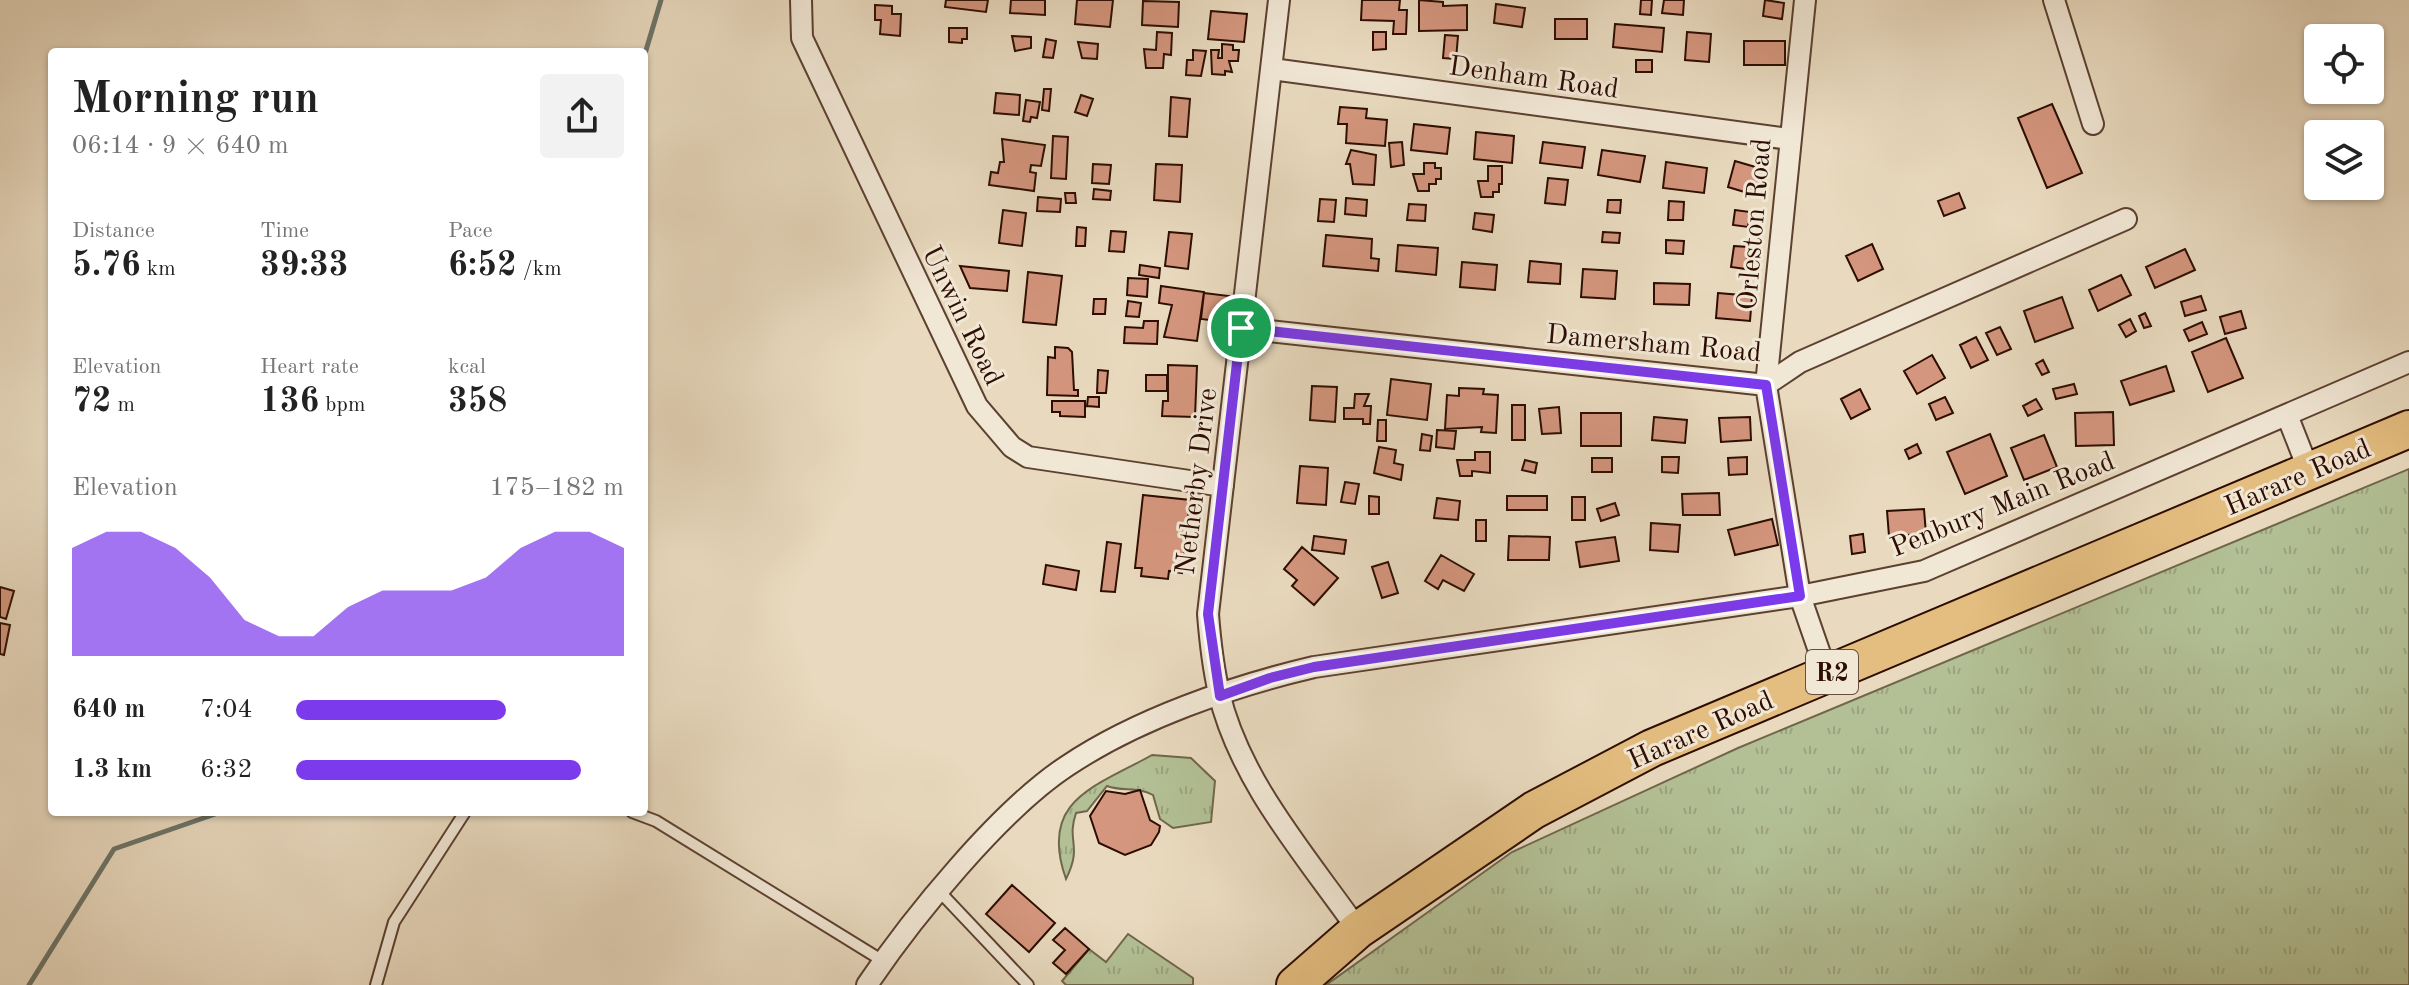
<!DOCTYPE html>
<html lang="en">
<head>
<meta charset="utf-8">
<style>
	:root { --surface:#fff; --page:#f2f2f2; --text:#222; --muted:#767676; --accent:#7c3aed }
	body { margin:0; font-family:"Old Standard TT",serif; background:var(--page); color:var(--text); height:100vh; display:flex; flex-direction:column; font-size:30px; white-space:nowrap }
	* { box-sizing:border-box; margin:0 }
	p { font-size:26px; color:var(--muted) }
	.icon { flex:none; width:44px; height:44px; fill:none; stroke:currentColor; stroke-width:2; stroke-linecap:round; stroke-linejoin:round }
	.map { position:relative; flex:1; overflow:hidden }
	.drawer { position:absolute; left:48px; top:48px; width:600px; height:768px; display:flex; flex-direction:column; background:var(--surface); border-radius:8px; box-shadow:0 2px 6px #0004 }
	.drawer>* { flex:none }
	.fabs { position:absolute; left:2304px; top:24px; display:grid; gap:16px }
	.fabs a { display:grid; place-items:center; width:80px; height:80px; border-radius:8px; background:var(--surface); box-shadow:0 2px 6px #0004; font-size:40px }
	.pin { position:absolute; display:grid; place-items:center; width:68px; height:68px; color:#fff; margin:-34px; border:4px solid #fff; border-radius:50%; box-shadow:0 2px 8px #0007 }
	.round { display:grid; place-items:center; flex:none; width:84px; height:84px; border-radius:8px; background:var(--page) }
	.head { display:flex; align-items:center; justify-content:space-between; height:136px; padding:0 24px }
	h1 { font-size:44px; font-weight:600; line-height:60px }
	.figures { display:grid; grid-template-columns:repeat(3,1fr); gap:12px; height:136px; padding:8px 24px }
	.figures div { display:grid; align-content:center }
	.figures b { font-size:34px; font-weight:600 }
	.figures small { font-size:22px; font-weight:400 }
	.figures p { font-size:22px }
	.chart { height:224px; padding:16px 24px }
	.chart p { display:flex; justify-content:space-between }
	.chart svg { width:100%; height:144px; margin-top:8px; fill:var(--accent); opacity:.7 }
	ul { padding:0 24px; list-style:none; font-size:26px }
	li { display:grid; grid-template-columns:128px 96px 1fr; align-items:center; height:60px }
	li i { height:20px; border-radius:10px; background:var(--accent) }
	.map>svg:first-child { display:block }
	.grass { fill:url(#grass-tufts); stroke:#70664b; stroke-width:2 }
	.lines { fill:none; stroke-linecap:round; stroke-linejoin:round }
	.stream { stroke:#6d7569; stroke-width:5 }
	.building { fill:#d4967e; stroke:#2d0d01; stroke-width:2 }
	.lane-casing { stroke:#5c4030; stroke-width:14 }
	.street-casing { stroke:#5c4030; stroke-width:24 }
	.highway-casing { stroke:#2d0d01; stroke-width:40 }
	.lane { stroke:#f1e7d5; stroke-width:10 }
	.street { stroke:#f1e7d5; stroke-width:20 }
	.highway { stroke:#e4bd80; stroke-width:36 }
	.route-casing { stroke:#fff; stroke-width:16 }
	.route { stroke:#7c3aed; stroke-width:10 }
	.labels { text-anchor:middle; stroke-width:6; stroke-linejoin:round; paint-order:stroke }
	.shield { fill:#f1e7d5; stroke:#684e41; stroke-width:2 }
	.shield-label { font-size:26px; font-weight:bold; fill:#2d0d01 }
	.street-label { font-size:28px; fill:#2d0d01; stroke:#f1e7d5 }
</style>
</head>
<body>
<div class="map">
<svg width="2409" height="985" viewBox="0 0 2409 985">
	<defs>
		<pattern id="grass-tufts" width="24" height="20" patternUnits="userSpaceOnUse" patternTransform="scale(2)"><rect width="24" height="20" fill="#b3c095"/><path d="M3 7l-1-3M5 7V3M7 7l1-3M15 17l-1-3M17 17v-4M19 17l1-3" fill="none" stroke="#9aa47f"/></pattern>
	</defs>
	<rect width="100%" height="100%" fill="#e9dabf"/>
	<filter id="stains"><feTurbulence type="fractalNoise" baseFrequency=".0025" numOctaves="4"/><feColorMatrix values="0 0 0 0 .2 0 0 0 0 .09 0 0 0 0 .02 0 0 0 .5 -.17"/></filter>
	<radialGradient id="worn" r=".72"><stop offset=".6" stop-color="#630" stop-opacity="0"/><stop offset="1" stop-color="#630" stop-opacity=".3"/></radialGradient>
	<path class="grass" d="M2409,469V985H1326L1512,852L1738,748Z
		M1152,755L1191,758L1215,781L1211,822L1173,828L1160,819L1153,795C1137,786 1123,792 1107,786L1087,811L1076,813C1066,842 1083,845 1066,879C1038,800 1095,787 1152,755Z
		M1128,934L1193,978V985H1066L1062,981L1089,949L1106,962Z"/>
	<g class="lines">
		<path class="stream" d="M644,57L661,0
			M29,985L114,849L221,812"/>
	</g>
	<path class="building" d="M946,0H988L986,12L945,7Z
		M1011,0H1045V15L1010,13Z
		M1077,0H1113L1110,27L1075,24Z
		M1362,0H1400L1399,10H1407L1406,34H1393L1394,21L1361,20Z
		M1419,0L1443,2V6L1467,5V30L1419,31Z
		M1641,0H1652L1651,15L1640,14Z
		M1664,0H1684L1683,15L1662,13Z
		M1765,0L1784,3L1782,19L1763,16Z
		M1143,1L1179,2L1178,27L1142,25Z
		M1496,4L1525,8L1522,27L1494,23Z
		M875,5L892,6V14H901L900,36L880,34L881,20H875Z
		M1211,11L1247,14L1244,42L1208,39Z
		M1555,19H1587V39H1555Z
		M1615,24L1664,28L1662,52L1613,47Z
		M949,28H967V39H962V43L949,42Z
		M1157,32L1172,33L1171,55L1164,54L1163,68H1146L1144,49L1156,50Z
		M1373,32H1386V49L1373,50Z
		M1687,32L1711,34L1709,62L1685,60Z
		M1445,35L1458,36L1456,59L1443,58Z
		M1012,36L1031,37V48L1015,51Z
		M1046,39L1056,41L1053,58L1043,57Z
		M1744,41H1785V65H1744Z
		M1078,42L1098,44L1097,59L1082,58Z
		M1222,44L1233,45V50H1239L1238,61H1229L1232,72L1225,71V75L1212,74L1211,50H1219L1218,58H1222Z
		M1193,50L1206,51L1201,76L1186,75L1187,60H1193Z
		M1636,60H1652V72H1636Z
		M1044,89H1051L1049,111L1042,110Z
		M996,93L1020,95L1019,115L994,113Z
		M1081,95L1093,99L1087,116L1075,112Z
		M1171,97L1190,99L1187,137L1169,136Z
		M1026,100L1040,102L1037,118L1031,117L1030,122L1023,121Z
		M2052,104L2082,173L2047,188L2018,118Z
		M1340,107L1367,109L1366,118L1387,120L1385,146L1346,143L1347,124H1338Z
		M1414,124L1450,128L1447,154L1411,150Z
		M1476,132L1514,136L1512,163L1474,159Z
		M1053,136L1068,137L1066,179L1051,178Z
		M1002,139L1045,145L1041,166L1031,165L1030,172L1036,173L1034,191L989,185L991,172L998,173L1000,162H1004Z
		M1402,142L1404,165L1391,167L1389,143Z
		M1543,142L1585,147L1582,168L1540,163Z
		M1351,150L1376,155L1374,185L1353,184L1350,164H1346Z
		M1602,150L1645,156L1640,182L1598,175Z
		M1735,161L1769,171L1761,197L1728,187Z
		M1666,162L1707,168L1704,193L1663,188Z
		M1424,163H1435V168H1441V179H1436V184H1429V191H1418L1413,174H1424Z
		M1093,164L1111,165L1109,184L1092,183Z
		M1156,164L1182,165L1180,202L1154,200Z
		M1488,166H1502V184H1499V192H1493V197H1481L1478,181H1488Z
		M1548,178L1568,180L1565,205L1545,203Z
		M1094,189L1111,191L1110,200L1093,199Z
		M1065,193H1075L1076,203H1066Z
		M1959,193L1965,208L1944,216L1938,201Z
		M1038,197L1061,199L1060,212L1037,211Z
		M1346,198L1367,200L1366,216L1345,214Z
		M1320,199L1336,200L1334,222L1318,221Z
		M1608,200H1621L1620,213L1607,212Z
		M1669,201L1684,202L1683,220H1668Z
		M1409,204L1426,205L1425,221L1407,220Z
		M1003,210L1026,213L1022,246L999,243Z
		M1735,210L1750,212L1748,227L1733,225Z
		M1475,213L1494,215L1492,232L1473,229Z
		M1077,227L1086,228L1085,246H1076Z
		M1111,231L1126,232L1124,252L1109,251Z
		M1169,232L1192,234L1188,269L1165,266Z
		M1603,232L1620,233L1619,243L1602,242Z
		M1326,235L1372,239L1371,258L1379,259L1378,271L1323,266Z
		M1666,240L1684,241L1683,254L1666,253Z
		M1872,244L1883,269L1858,281L1846,256Z
		M1398,245L1438,248L1436,275L1396,271Z
		M1734,246L1748,247L1746,269L1731,267Z
		M2185,249L2195,270L2155,288L2146,267Z
		M1530,261L1561,264L1560,284L1528,282Z
		M1462,262L1497,265L1495,290L1460,287Z
		M1140,265L1160,268L1159,278L1139,275Z
		M960,266L1009,271L1007,291L970,288Z
		M1583,269L1617,271L1615,299L1581,297Z
		M1028,272L1062,276L1056,325L1023,322Z
		M2121,275L2131,295L2098,311L2089,290Z
		M1128,278L1148,279L1147,297L1127,295Z
		M1654,283L1690,284L1689,305L1654,304Z
		M1161,286L1204,292L1197,341L1164,337L1172,305L1159,303Z
		M1204,293L1229,296L1225,322L1201,319Z
		M1718,293L1752,296L1750,321L1716,318Z
		M2201,296L2206,310L2185,316L2181,302Z
		M2062,297L2073,328L2035,342L2024,311Z
		M1094,299H1106L1105,314H1093Z
		M1128,301L1141,303L1139,317L1126,316Z
		M2241,311L2246,328L2225,334L2220,317Z
		M2145,313L2151,326L2144,328L2139,316Z
		M2130,319L2136,331L2126,337L2119,325Z
		M1144,321H1158L1157,344L1124,343L1125,327L1143,328Z
		M2202,322L2207,334L2189,341L2184,330Z
		M2000,327L2011,349L1997,355L1986,333Z
		M1976,337L1988,360L1971,368L1960,345Z
		M2226,338L2243,378L2208,392L2192,352Z
		M1055,347L1068,348L1072,352L1074,390H1078V396L1047,395L1048,357L1055,358Z
		M1932,355L1945,378L1917,394L1904,371Z
		M2043,360L2049,372L2042,375L2036,364Z
		M1168,365L1197,366L1195,417L1162,416L1163,401H1168Z
		M2166,366L2174,391L2130,405L2121,381Z
		M1098,370L1108,371L1106,393H1097Z
		M1146,375H1167V391H1146Z
		M1391,379L1431,384L1427,420L1387,415Z
		M2074,384L2077,394L2056,399L2053,389Z
		M1312,386L1337,387L1335,422L1310,420Z
		M1459,388L1484,389L1483,394L1498,395L1496,433L1481,432L1482,427L1445,429L1447,395L1459,396Z
		M1860,389L1870,409L1851,419L1841,399Z
		M1355,394H1369L1364,406H1371L1370,424H1363V419H1344V408H1354Z
		M1088,397H1099V407L1087,406Z
		M1945,397L1953,413L1936,420L1929,404Z
		M2036,399L2042,409L2028,416L2023,406Z
		M1052,401H1085V417L1060,416V412H1052Z
		M1512,405H1525V440H1512Z
		M1559,407L1561,433L1542,434L1539,409Z
		M2113,412L2114,445L2076,446L2075,413Z
		M1581,413H1621V446H1581Z
		M1654,417L1687,420L1685,443L1652,440Z
		M1750,417L1751,440L1721,442L1719,418Z
		M1378,420H1386V441H1377Z
		M1437,430L1456,431L1454,449L1436,447Z
		M1422,434L1432,436L1430,451L1420,450Z
		M1990,434L2007,476L1965,494L1947,452Z
		M2044,435L2057,467L2024,480L2011,448Z
		M1917,444L1921,453L1909,459L1905,450Z
		M1379,447L1396,450L1394,463L1403,465L1401,480L1374,473Z
		M1475,452H1490V473L1472,471V476H1460L1457,460H1475Z
		M1662,457H1679L1678,473L1662,472Z
		M1747,457V474L1729,475L1728,458Z
		M1592,458H1612V472H1592Z
		M1525,460L1537,463L1535,473L1522,470Z
		M1300,466L1328,468L1326,505L1297,503Z
		M1345,482L1359,484L1355,504L1341,502Z
		M1719,493L1720,515H1683L1682,494Z
		M1143,495L1190,500L1182,573L1169,571L1168,579L1141,576L1142,568H1135Z
		M1369,496L1379,497V514H1369Z
		M1507,496H1547V510H1507Z
		M1572,497H1585V520H1572Z
		M1437,498L1460,501L1458,520L1434,518Z
		M1615,503L1619,515L1601,521L1597,509Z
		M1924,509L1926,534L1889,536L1887,511Z
		M1772,519L1778,545L1735,555L1728,530Z
		M1476,520H1486V541H1476Z
		M1651,523L1680,525L1678,552L1650,550Z
		M1863,534L1865,552L1852,554L1850,536Z
		M1314,536L1346,540L1344,554L1312,550Z
		M1509,536L1550,537L1549,560H1508Z
		M1615,537L1619,561L1580,567L1576,542Z
		M1107,542L1121,544L1115,592L1101,591Z
		M1302,547L1338,578L1314,605L1292,586L1297,580L1284,569Z
		M1441,555L1474,574L1464,591L1443,580L1438,589L1425,581Z
		M1388,562L1398,593L1382,598L1372,567Z
		M1046,565L1079,571L1076,590L1043,584Z
		M0,587L14,591L6,619L0,617Z
		M0,623L10,625L4,655L0,654Z
		M1140,790L1150,820L1160,826L1159,832L1151,845L1125,855L1099,843L1090,816L1106,791L1125,794Z
		M1012,885L1055,923L1029,952L986,914Z
		M1065,928L1089,949L1066,974L1053,963L1065,950L1053,940Z"/>
	<g class="lines">
		<g class="lane-casing">
			<path id="lane" d="M632,812L656,821L883,961
				M940,892L1028,985
				M376,985L394,922L465,812"/>
		</g>
		<g class="street-casing">
			<path id="street" d="M801,0L802,38L977,406L1012,447L1028,457L1223,486
				M1279,0L1208,614C1210,640 1213,667 1219,693C1240,782 1307,857 1358,930
				M1805,0L1766,385L1800,596L1827,674
				M2054,0L2093,124
				M1272,69L1789,139
				M1241,328L1766,385L1800,362L2126,219
				M2287,415L2309,471
				M867,985C912,918 1000,810 1067,766C1137,719 1233,686 1314,667L1800,596L1924,571L2409,362"/>
		</g>
		<g class="highway-casing">
			<path id="highway" d="M1295,985L1358,930L1534,810L1652,748L2409,429"/>
		</g>
		<use href="#lane" class="lane"/>
		<use href="#street" class="street"/>
		<use href="#highway" class="highway"/>
	</g>
	<g class="lines">
		<g class="route-casing">
			<path id="route" d="M1241,328L1766,385L1800,596L1314,667L1270,678L1220,696L1208,614Z"/>
		</g>
		<use href="#route" class="route"/>
	</g>
	<g class="labels">
		<rect class="shield" x="1806" y="650" width="52" height="44" rx="6"/>
		<g class="shield-label">
			<text x="1832" y="681">R2</text>
		</g>
		<g class="street-label">
			<text transform="translate(1534 76) rotate(8)" y="10">Denham Road</text>
			<text transform="translate(1753 224) rotate(-85)" y="10">Orleston Road</text>
			<text transform="translate(964 315) rotate(64)" y="10">Unwin Road</text>
			<text transform="translate(1654 342) rotate(5)" y="10">Damersham Road</text>
			<text transform="translate(2297 476) rotate(-23)" y="10">Harare Road</text>
			<text transform="translate(1195 481) rotate(-83)" y="10">Netherby Drive</text>
			<text transform="translate(2002 503) rotate(-22)" y="10">Penbury Main Road</text>
			<text transform="translate(1700 729) rotate(-24)" y="10">Harare Road</text>
		</g>
	</g>
	<rect width="100%" height="100%" filter="url(#stains)"/>
	<rect width="100%" height="100%" fill="url(#worn)"/>
</svg>
<div class="fabs">
<a><svg class="icon" aria-label="locate" viewBox="0 0 24 24"><circle cx="12" cy="12" r="6"/><path d="M12 2v4M12 18v4M2 12h4M18 12h4"/></svg></a>
<a><svg class="icon" aria-label="layers" viewBox="0 0 24 24"><path d="M12 4l9 5-9 5-9-5zM3 14l9 5 9-5"/></svg></a>
</div>
<div class="pin" style="left:1241px;top:328px;background:#1e9e55"><svg class="icon" aria-label="arrive" viewBox="0 0 24 24"><path d="M6 21V4h12l-3 4 3 4H6"/></svg></div>
<section class="drawer">
<div class="head"><div><h1>Morning run</h1><p>06:14 · 9 × 640 m</p></div><a class="round"><svg class="icon" aria-label="share" viewBox="0 0 24 24"><path d="M12 15V3M7 8l5-5 5 5M5 13v7h14v-7"/></svg></a></div>
<div class="figures">
<div><p>Distance</p><b>5.76<small> km</small></b></div>
<div><p>Time</p><b>39:33</b></div>
<div><p>Pace</p><b>6:52<small> /km</small></b></div>
</div>
<div class="figures">
<div><p>Elevation</p><b>72<small> m</small></b></div>
<div><p>Heart rate</p><b>136<small> bpm</small></b></div>
<div><p>kcal</p><b>358</b></div>
</div>
<div class="chart"><p><span>Elevation</span>175–182 m</p>
<svg viewBox="0 0 160 44" preserveAspectRatio="none"><path d="M0 44V11L10 6L20 6L30 11L40 20L50 33L60 38L70 38L80 29L90 24L100 24L110 24L120 20L130 11L140 6L150 6L160 11V44z"/></svg>
</div>
<ul>
<li><b>640 m</b>7:04<i style="width:64%"></i></li>
<li><b>1.3 km</b>6:32<i style="width:87%"></i></li>
</ul>
</section>
</div>
</body>
</html>
